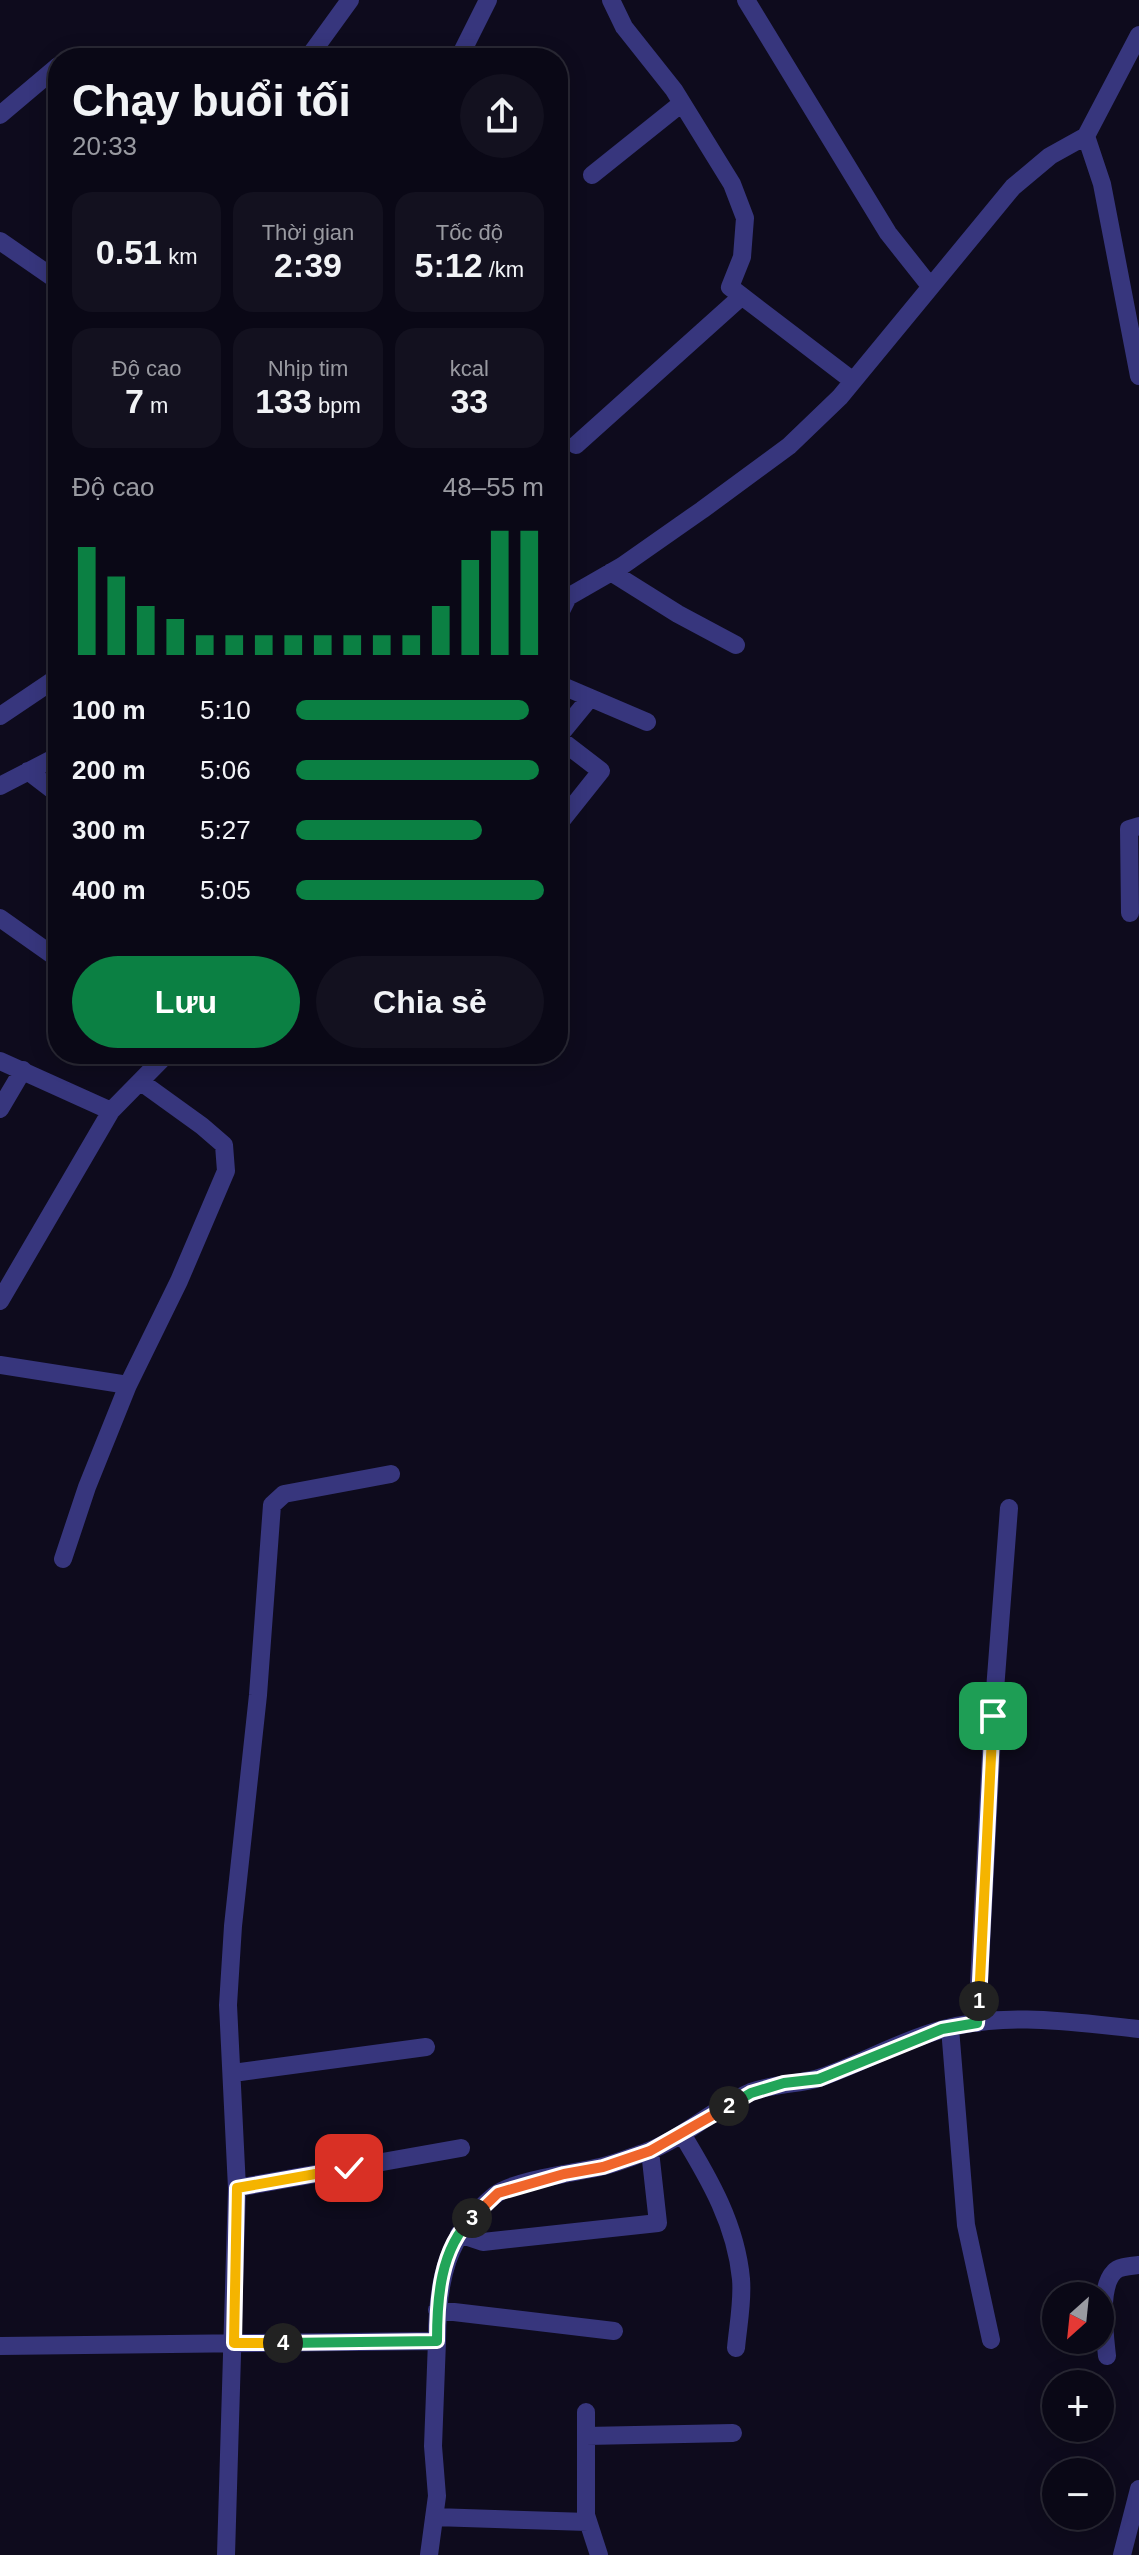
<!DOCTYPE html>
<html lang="vi">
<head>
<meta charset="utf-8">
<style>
	:root { --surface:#0a0816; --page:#13111f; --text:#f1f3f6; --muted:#999aa1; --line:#2a2935; --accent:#0b8043 }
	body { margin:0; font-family:Arial,sans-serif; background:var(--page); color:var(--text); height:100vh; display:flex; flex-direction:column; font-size:30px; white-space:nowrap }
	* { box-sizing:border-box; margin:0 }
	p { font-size:26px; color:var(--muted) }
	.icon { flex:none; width:44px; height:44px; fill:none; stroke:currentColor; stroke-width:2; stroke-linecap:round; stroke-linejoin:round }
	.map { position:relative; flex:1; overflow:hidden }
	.details { position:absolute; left:48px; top:48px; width:520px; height:1016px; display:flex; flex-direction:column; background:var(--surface); border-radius:32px; box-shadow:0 4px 20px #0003,0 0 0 2px var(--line) }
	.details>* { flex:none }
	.needle { width:52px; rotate:207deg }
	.controls { position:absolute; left:1042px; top:2282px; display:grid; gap:16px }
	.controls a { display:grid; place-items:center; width:72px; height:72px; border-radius:50%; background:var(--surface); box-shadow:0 4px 20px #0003,0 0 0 2px var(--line); font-size:40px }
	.pin { position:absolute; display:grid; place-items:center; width:68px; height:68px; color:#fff; margin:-34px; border-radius:16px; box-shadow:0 4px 12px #0006 }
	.km { position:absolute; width:40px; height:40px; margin:-20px; border-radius:50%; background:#222; color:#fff; font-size:22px; line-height:40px; text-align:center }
	.round { display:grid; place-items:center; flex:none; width:84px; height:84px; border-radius:42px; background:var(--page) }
	.head { display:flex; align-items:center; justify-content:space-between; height:136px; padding:0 24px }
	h1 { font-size:44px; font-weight:700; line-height:60px }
	.stats { display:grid; grid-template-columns:repeat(3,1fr); gap:12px; height:136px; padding:8px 24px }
	.stats div { display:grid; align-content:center; border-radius:20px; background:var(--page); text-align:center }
	.stats b { font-size:34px; font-weight:700 }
	.stats small { font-size:22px; font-weight:400 }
	.stats p { font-size:22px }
	.chart { height:224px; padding:16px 24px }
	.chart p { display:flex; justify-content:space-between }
	.chart svg { width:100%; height:144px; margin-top:8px; stroke:var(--accent); stroke-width:6 }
	.action { display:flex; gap:16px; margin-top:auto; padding:16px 24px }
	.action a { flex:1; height:92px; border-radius:48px; background:var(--accent); color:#fff; font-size:32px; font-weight:700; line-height:92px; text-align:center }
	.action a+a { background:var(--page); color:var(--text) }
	ul { padding:0 24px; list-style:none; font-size:26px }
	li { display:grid; grid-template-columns:128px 96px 1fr; align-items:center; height:60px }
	li i { height:20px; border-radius:10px; background:var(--accent) }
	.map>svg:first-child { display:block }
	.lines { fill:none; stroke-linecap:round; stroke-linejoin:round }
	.minor { stroke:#37367d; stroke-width:18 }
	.split-1-casing { stroke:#fff; stroke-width:16 }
	.split-2-casing { stroke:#fff; stroke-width:16 }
	.split-3-casing { stroke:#fff; stroke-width:16 }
	.split-4-casing { stroke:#fff; stroke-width:16 }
	.split-5-casing { stroke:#fff; stroke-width:16 }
	.split-1 { stroke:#f5b400; stroke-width:10 }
	.split-2 { stroke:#22a559; stroke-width:10 }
	.split-3 { stroke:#f0652b; stroke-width:10 }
	.split-4 { stroke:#22a559; stroke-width:10 }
	.split-5 { stroke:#f5b400; stroke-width:10 }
</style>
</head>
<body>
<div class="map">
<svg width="1139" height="2555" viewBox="0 0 1139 2555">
	<rect width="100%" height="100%" fill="#0e0b1d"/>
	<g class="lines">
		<path class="minor" d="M611,0L624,27L674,90L732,184L745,218L742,257L730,287L853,381
			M746,0L888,233L930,286
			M460,56L488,0
			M308,58L350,0
			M0,115L58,66
			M1086,136L1102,184L1139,376
			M592,175L682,103
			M0,241L58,281
			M576,445L742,296
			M611,572L678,614L736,645
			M558,598L568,597L622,566L702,510L789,446L840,397L1013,187L1050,156L1086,136L1139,35
			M558,617L568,597
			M558,684L647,722
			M0,716L58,677
			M558,737L590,698
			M558,738L601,771L558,825
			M28,771L58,794
			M0,786L58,756
			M1130,913L1129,829L1139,826
			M0,918L58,959
			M0,1061L111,1111
			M0,1109L23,1070
			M0,1301L111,1111L167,1054
			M0,1365L128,1385
			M63,1559L87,1487L128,1385L179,1281L226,1171L224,1145L202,1126L141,1082
			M977,2023L993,1716L1009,1508
			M950,2028L966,2225L991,2340
			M233,2073L426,2047
			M682,2134C710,2180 736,2225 741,2279C743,2301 738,2326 736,2348
			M237,2188L461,2148
			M459,2234L483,2242L658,2223L650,2151
			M437,2310L614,2331
			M0,2346L437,2341C437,2281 446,2235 495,2195C514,2180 574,2173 600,2167C615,2164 631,2157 646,2152C684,2138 714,2108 751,2092C774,2083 800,2085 822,2077C862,2063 900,2041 940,2030C1006,2011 1072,2022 1139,2029
			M1107,2356C1105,2336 1098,2288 1114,2272C1119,2266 1132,2266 1139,2265
			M586,2412V2515L599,2555
			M586,2436L733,2433
			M434,2517L588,2522
			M226,2555L237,2188L228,2005L233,1926L258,1695L272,1505L284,1494L391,1474
			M429,2555L437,2496L433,2446L437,2341
			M1122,2555L1139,2489"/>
	</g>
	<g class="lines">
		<g class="split-1-casing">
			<path id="split-1" d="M979,2001L993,1716"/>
		</g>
		<g class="split-2-casing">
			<path id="split-2" d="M729,2106L751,2093L784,2083L819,2079L942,2029L977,2023L979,2001"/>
		</g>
		<g class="split-3-casing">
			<path id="split-3" d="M472,2218L498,2193L564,2174L603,2167L650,2151L729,2106"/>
		</g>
		<g class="split-4-casing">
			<path id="split-4" d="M283,2343L437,2341C437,2299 440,2249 472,2218"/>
		</g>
		<g class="split-5-casing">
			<path id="split-5" d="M283,2343H234L237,2188L349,2168"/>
		</g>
		<use href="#split-1" class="split-1"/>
		<use href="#split-2" class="split-2"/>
		<use href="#split-3" class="split-3"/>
		<use href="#split-4" class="split-4"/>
		<use href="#split-5" class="split-5"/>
	</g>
</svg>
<div class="controls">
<a><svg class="needle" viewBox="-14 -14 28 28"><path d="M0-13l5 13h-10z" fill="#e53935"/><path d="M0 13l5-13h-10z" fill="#999aa1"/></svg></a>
<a>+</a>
<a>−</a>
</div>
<div class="pin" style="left:993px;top:1716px;background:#1e9e55"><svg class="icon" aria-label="arrive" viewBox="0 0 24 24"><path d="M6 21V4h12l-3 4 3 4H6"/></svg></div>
<div class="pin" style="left:349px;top:2168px;background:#d93025"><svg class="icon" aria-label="check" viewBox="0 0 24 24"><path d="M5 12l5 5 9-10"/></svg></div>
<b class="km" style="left:979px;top:2001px">1</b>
<b class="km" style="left:729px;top:2106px">2</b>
<b class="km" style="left:472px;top:2218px">3</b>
<b class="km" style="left:283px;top:2343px">4</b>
<section class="details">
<div class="head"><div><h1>Chạy buổi tối</h1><p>20:33</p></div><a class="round"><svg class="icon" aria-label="share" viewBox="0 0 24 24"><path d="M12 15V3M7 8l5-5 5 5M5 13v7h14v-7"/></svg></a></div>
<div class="stats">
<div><b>0.51<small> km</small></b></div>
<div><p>Thời gian</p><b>2:39</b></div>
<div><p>Tốc độ</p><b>5:12<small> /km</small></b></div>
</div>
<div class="stats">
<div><p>Độ cao</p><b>7<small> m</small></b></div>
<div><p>Nhịp tim</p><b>133<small> bpm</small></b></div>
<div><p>kcal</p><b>33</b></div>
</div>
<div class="chart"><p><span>Độ cao</span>48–55 m</p>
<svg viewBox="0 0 160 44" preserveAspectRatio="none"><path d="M5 44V11M15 44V20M25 44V29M35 44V33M45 44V38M55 44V38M65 44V38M75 44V38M85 44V38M95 44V38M105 44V38M115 44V38M125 44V29M135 44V15M145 44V6M155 44V6"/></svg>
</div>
<ul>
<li><b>100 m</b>5:10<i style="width:94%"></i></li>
<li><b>200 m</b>5:06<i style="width:98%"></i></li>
<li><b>300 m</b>5:27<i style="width:75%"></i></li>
<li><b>400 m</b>5:05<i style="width:100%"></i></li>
</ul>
<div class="action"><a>Lưu</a><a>Chia sẻ</a></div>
</section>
</div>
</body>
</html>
